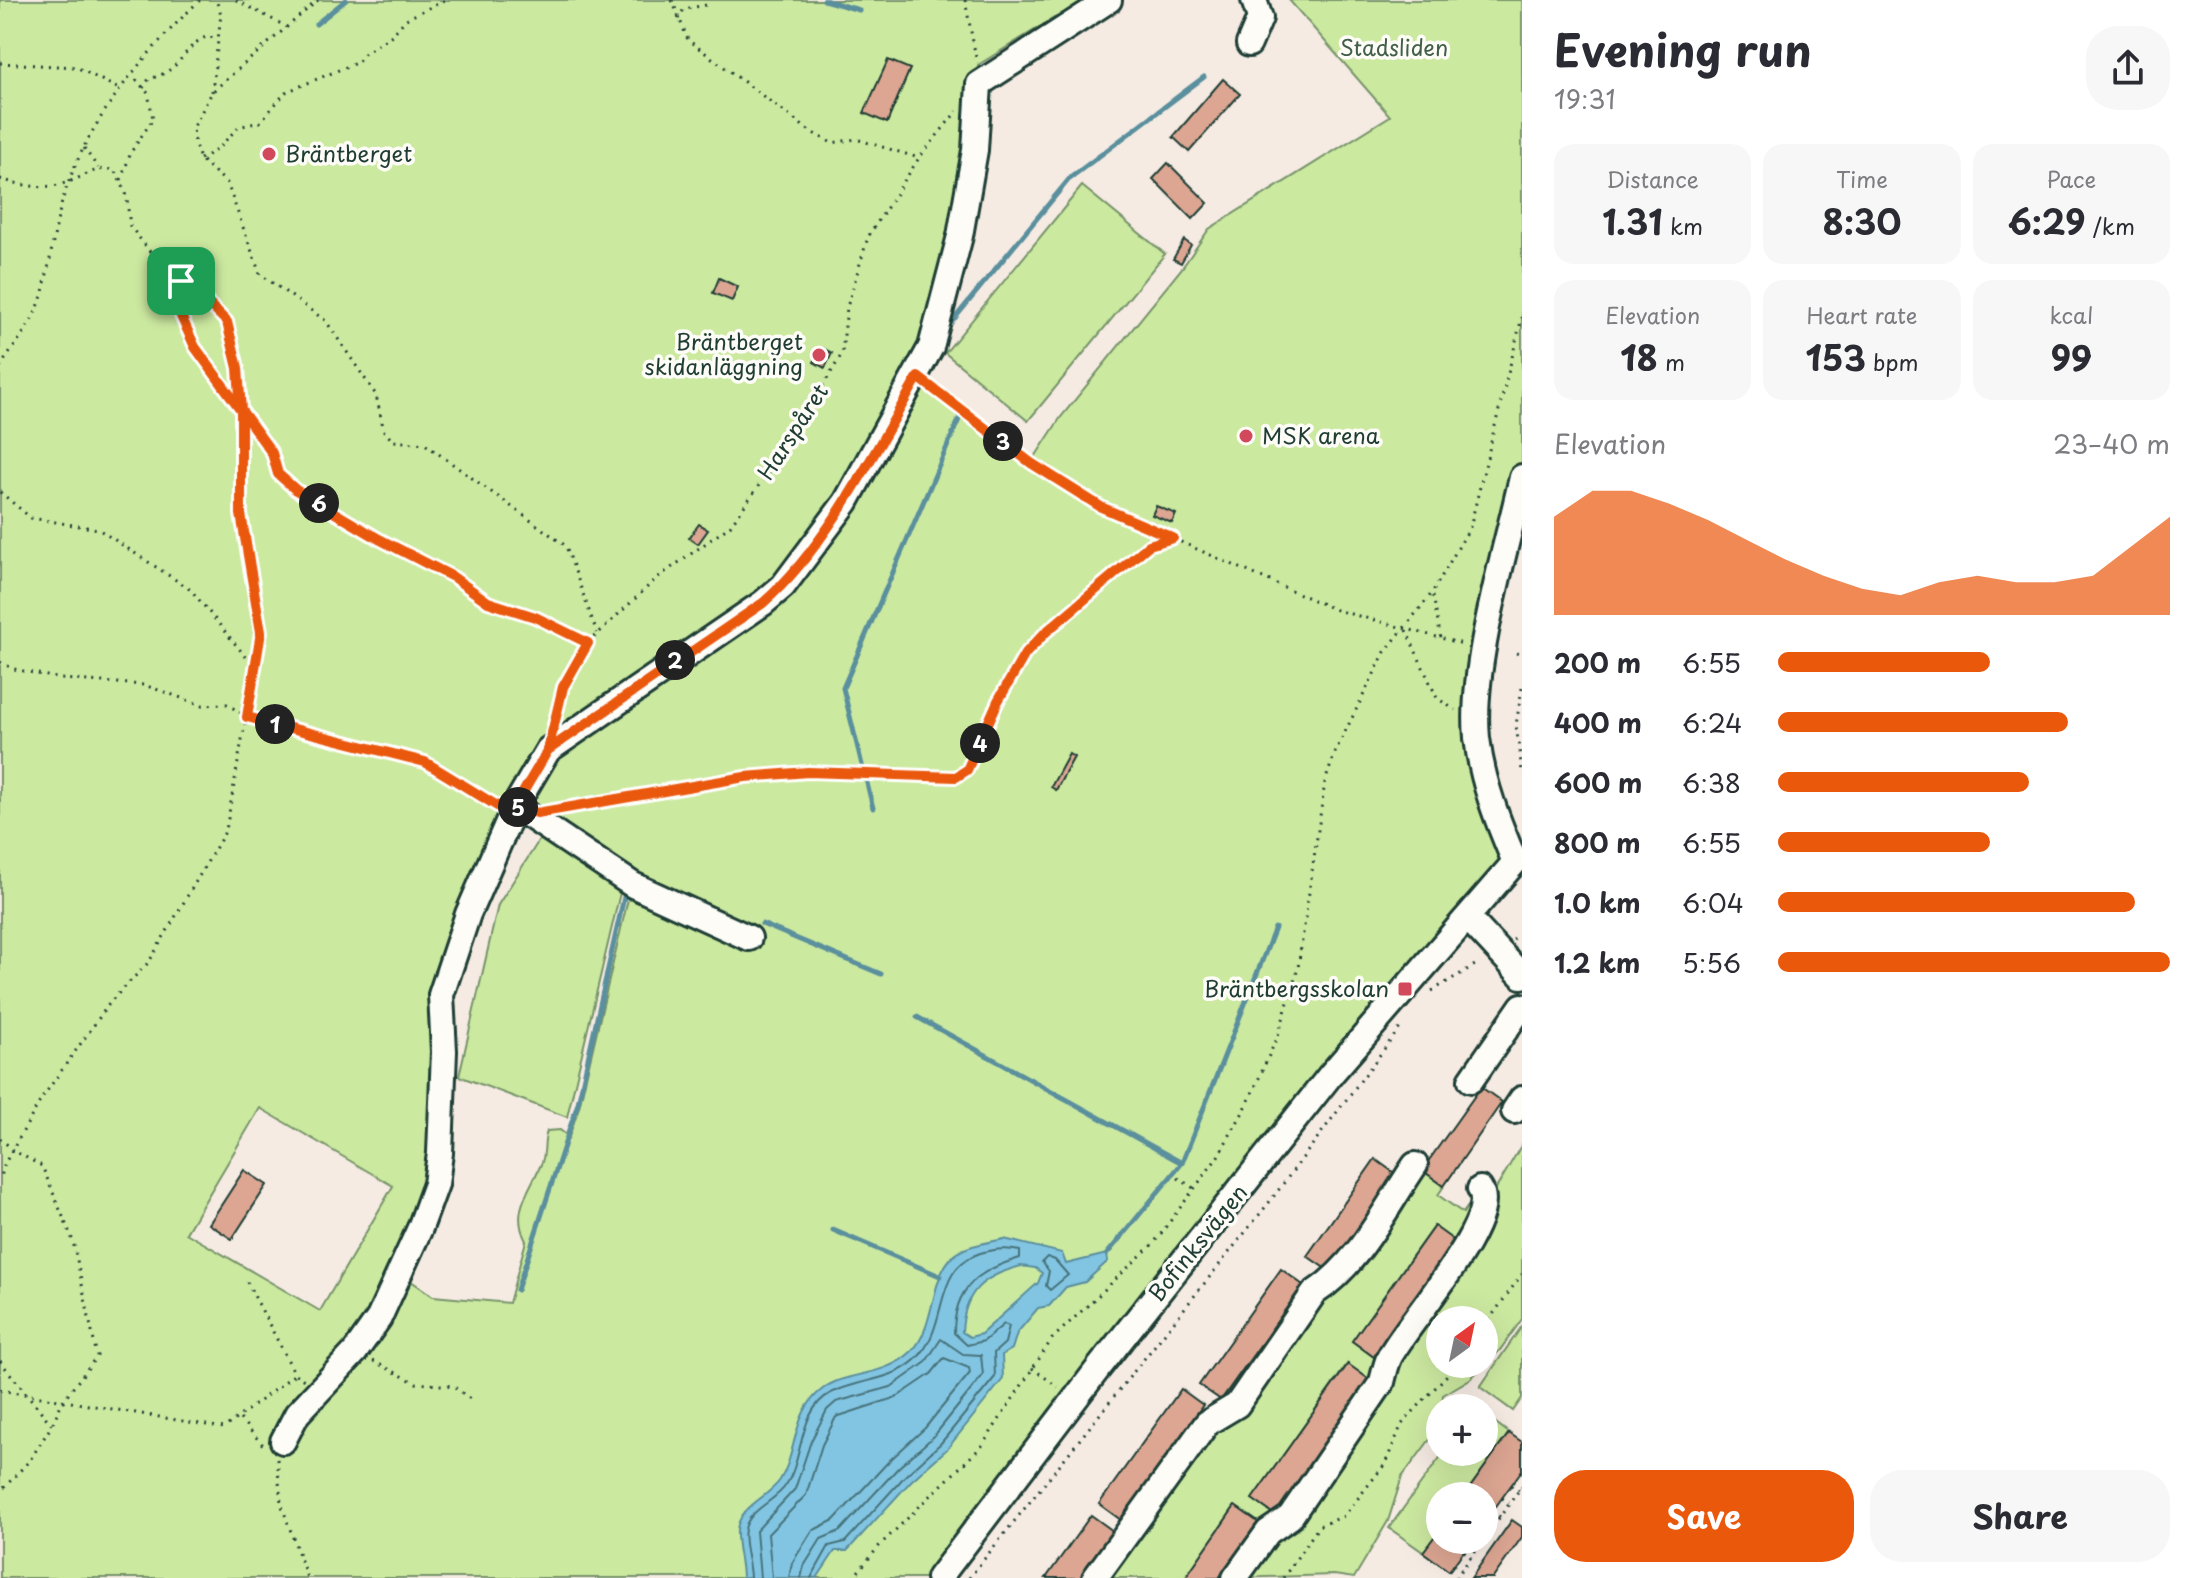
<!DOCTYPE html>
<html lang="en">
<head>
<meta charset="utf-8">
<style>
	:root { --surface:#fff; --page:#f7f7f7; --text:#2b2b33; --muted:#7c7c81; --accent:#ea580c }
	body { margin:0; font-family:"Playpen Sans",sans-serif; background:var(--page); color:var(--text); height:100vh; display:flex; flex-direction:column; font-size:30px; white-space:nowrap }
	* { box-sizing:border-box; margin:0 }
	p { font-size:26px; color:var(--muted) }
	.icon { flex:none; width:44px; height:44px; fill:none; stroke:currentColor; stroke-width:2; stroke-linecap:round; stroke-linejoin:round }
	.map { position:relative; flex:1; overflow:hidden }
	.details { display:flex; flex-direction:column; background:var(--surface); width:680px }
	.details>* { flex:none }
	.needle { width:52px; rotate:33deg }
	.controls { position:absolute; left:1426px; top:1306px; display:grid; gap:16px }
	.controls a { display:grid; place-items:center; width:72px; height:72px; border-radius:50%; background:var(--surface); box-shadow:0 8px 32px #0002; font-size:40px }
	.pin { position:absolute; display:grid; place-items:center; width:68px; height:68px; color:#fff; margin:-34px; border-radius:16px; box-shadow:0 4px 12px #0006 }
	.km { position:absolute; width:40px; height:40px; margin:-20px; border-radius:50%; background:#222; color:#fff; font-size:22px; line-height:40px; text-align:center }
	.round { display:grid; place-items:center; flex:none; width:84px; height:84px; border-radius:32px; background:var(--page) }
	.headline { display:flex; align-items:center; justify-content:space-between; height:136px; padding:0 32px }
	h1 { font-size:44px; font-weight:700; line-height:60px }
	.figures { display:grid; grid-template-columns:repeat(3,1fr); gap:12px; height:136px; padding:8px 32px }
	.figures div { display:grid; align-content:center; border-radius:20px; background:var(--page); text-align:center }
	.figures b { font-size:34px; font-weight:700 }
	.figures small { font-size:22px; font-weight:400 }
	.figures p { font-size:22px }
	.chart { height:224px; padding:16px 32px }
	.chart p { display:flex; justify-content:space-between }
	.chart svg { width:100%; height:144px; margin-top:8px; fill:var(--accent); opacity:.7 }
	.button { display:flex; gap:16px; margin-top:auto; padding:16px 32px }
	.button a { flex:1; height:92px; border-radius:32px; background:var(--accent); color:#fff; font-size:32px; font-weight:700; line-height:92px; text-align:center }
	.button a+a { background:var(--page); color:var(--text) }
	ul { padding:0 32px; list-style:none; font-size:26px }
	li { display:grid; grid-template-columns:128px 96px 1fr; align-items:center; height:60px }
	li i { height:20px; border-radius:10px; background:var(--accent) }
	main { display:flex; flex:1; min-height:0 }
	.map>svg:first-child { display:block }
	.green { fill:#cce9a0; stroke:#76936a; stroke-width:2; fill-rule:evenodd }
	.water { fill:#82c5e3; stroke:#5a8f9d; stroke-width:2; fill-rule:evenodd }
	.lines { fill:none; stroke-linecap:round; stroke-linejoin:round }
	.shore { stroke:#47737a; stroke-width:2 }
	.stream { stroke:#5a8f9d; stroke-width:5 }
	.building { fill:#dca692; stroke:#1f3d34; stroke-width:2 }
	.minor-casing { stroke:#1f3d34; stroke-width:30 }
	.path { stroke:#1f3d34; stroke-width:3; stroke-dasharray:2 6; stroke-linecap:butt }
	.minor { stroke:#fdfcf7; stroke-width:24 }
	.route-casing { stroke:#fff; stroke-width:16 }
	.route { stroke:#ea580c; stroke-width:10 }
	.poi-dot { fill:#d1495b; stroke:#fdfcf7; stroke-width:3 }
	.labels { text-anchor:middle; stroke-width:7; stroke-linejoin:round; paint-order:stroke }
	.park-label { font-size:22px; fill:#425f4a; stroke:#fdfcf7 }
	.poi-label { font-size:22px; fill:#1f3d34; stroke:#fdfcf7; text-anchor:start }
	.street-label { font-size:22px; fill:#1f3d34; stroke:#fdfcf7 }
</style>
</head>
<body>
<main>
<div class="map">
<svg width="1522" height="1578" viewBox="0 0 1522 1578">
	<rect width="100%" height="100%" fill="#f6ebe3"/>
	<filter id="ink" filterUnits="userSpaceOnUse"><feTurbulence type="fractalNoise" baseFrequency=".0125" numOctaves="2"/><feDisplacementMap in="SourceGraphic" scale="16" xChannelSelector="R" yChannelSelector="G"/><feConvolveMatrix kernelMatrix="1 2 1 2 8 2 1 2 1" color-interpolation-filters="sRGB"/></filter>
	<g filter="url(#ink)">
		<path class="green" d="M0,0H1119L1054,18L978,65L975,150L918,377L1031,463L1061,417L1182,268L1209,229L1390,116L1289,0H1522V477L1477,692L1515,862L939,1578H0ZM516,806L637,877L628,899L579,1107L569,1137L560,1130L547,1131C543,1142 546,1150 542,1162C530,1191 510,1210 526,1241L509,1303L433,1296L401,1274L440,1153L441,995ZM260,1108L393,1186L320,1311L186,1233Z
			M1082,186L1165,254L1028,421L945,353Z
			M543,834L623,880L567,1117L459,1076L498,905Z
			M1522,1144V1319L1500,1350L1470,1379L1443,1395L1440,1426L1402,1477L1388,1521L1354,1578L1334,1575L1235,1578L1476,1223ZM1440,1320H1484V1364H1440Z
			M1422,1170L1444,1186L1438,1195L1463,1213L1478,1192L1462,1246L1433,1227L1352,1341L1382,1363L1370,1380L1347,1364L1253,1499L1275,1515L1266,1528L1235,1506L1185,1578H1102L1204,1434Z
			M1522,1326V1398L1513,1411L1480,1387Z
			M1484,1414L1509,1433L1464,1496H1440V1529L1423,1552L1389,1528L1444,1452H1484Z"/>
		<path class="water" d="M1004,1239L1062,1253L1066,1264L1107,1254L1108,1261L1085,1282L1066,1287L1049,1306L1038,1308L1017,1333L1012,1349L1002,1355L1003,1379L947,1449L911,1481L847,1551H835L817,1578H742C742,1562 736,1545 737,1530C739,1506 769,1497 780,1480C798,1452 791,1412 824,1388C848,1371 884,1378 912,1351C938,1325 928,1266 962,1250C974,1244 991,1242 1004,1239ZM1021,1266L1035,1268L1042,1273L1038,1283L981,1334L970,1337L962,1332C964,1291 983,1276 1021,1266Z"/>
		<g class="lines">
			<path class="shore" d="M1047,1257L1055,1260L1068,1275L1050,1290L1046,1286L1049,1271L1042,1262Z
				M750,1578C750,1563 742,1543 745,1529C749,1509 776,1501 786,1485C804,1458 798,1410 831,1393C861,1378 896,1382 920,1355C950,1319 932,1266 984,1252C998,1249 1006,1248 1020,1251V1258C979,1270 954,1287 954,1333L967,1345L984,1341L1004,1324L1009,1326L1005,1343L994,1353L995,1377L941,1443L905,1476L845,1542L829,1546L811,1578
				M760,1578L756,1531L795,1489L811,1441L827,1410L836,1402L891,1387L925,1363L941,1339L963,1354L981,1355L983,1375L934,1436L898,1468L840,1531L821,1539L804,1566L801,1578
				M772,1578L768,1534L806,1495L822,1445L836,1417L897,1397L931,1374L944,1358L969,1368L970,1373L925,1428L890,1460L834,1520L812,1531L792,1563L789,1578"/>
			<path class="stream" d="M824,0L859,10
				M316,24L346,0
				M946,329L1070,178L1204,77
				M863,769L843,688L960,417L957,409L919,382
				M866,779L873,808
				M762,924L881,974
				M917,1017L1182,1163
				M833,1230L940,1276
				M1107,1254L1182,1163L1275,928
				M517,1290L578,1103L624,897"/>
		</g>
		<path class="building" d="M888,60L910,69L887,123L864,113Z
			M1223,79L1240,94L1189,152L1173,137Z
			M1168,163L1208,203L1193,219L1153,179Z
			M1184,240L1191,245L1181,263L1173,259Z
			M719,278L738,287L732,301L713,293Z
			M822,348L832,353L825,368L814,362Z
			M1156,506L1176,514L1172,523L1152,515Z
			M699,524L708,530L698,544L689,538Z
			M1069,754L1074,757L1056,790L1051,787Z
			M1481,1087L1502,1102L1444,1186L1422,1170Z
			M1375,1159L1397,1175L1329,1271L1307,1256Z
			M244,1170L267,1185L232,1239L209,1224Z
			M1434,1226L1456,1242L1374,1357L1352,1341Z
			M1281,1269L1303,1285L1221,1400L1199,1385Z
			M1348,1364L1370,1380L1275,1515L1252,1499Z
			M1181,1389L1203,1405L1121,1520L1099,1504Z
			M1509,1433L1522,1442V1470L1484,1523V1496H1464Z
			M1235,1506L1258,1522L1219,1578H1185Z
			M1091,1515L1113,1531L1080,1578H1046Z
			M1512,1520L1522,1527V1537L1493,1578H1471Z
			M1440,1529V1540H1472L1449,1571L1423,1552Z"/>
		<g class="lines">
			<g class="minor-casing">
				<path id="minor" d="M1249,44L1260,18L1254,0
					M515,806L633,885L749,938
					M1515,862C1498,822 1482,782 1477,738C1470,665 1506,551 1522,477
					M1468,918L1522,976
					M1471,1080L1522,1006
					M1514,1111L1522,1099
					M283,1441L297,1414L355,1352L379,1318L420,1228L436,1184L440,1153L444,1051L441,995L468,914L515,806L548,750L763,603L783,586L846,502L931,347L960,236L975,150L979,84L1109,0
					M939,1578L1097,1370L1332,1073L1515,862
					M1095,1578L1207,1423L1237,1405L1314,1293C1359,1264 1385,1209 1415,1165
					M1235,1578L1268,1532L1290,1517L1382,1382C1384,1374 1386,1365 1389,1358C1405,1325 1501,1221 1480,1189"/>
			</g>
			<path class="path" d="M236,0L287,27
				M318,0L212,92L193,128L195,145L200,159L227,183L260,274L326,321L376,395L384,431L393,441L425,444L566,546L597,633
				M672,0L688,40L811,132L832,143L856,139L919,158
				M965,0L977,63
				M678,19L684,9L706,5L705,0
				M0,63L76,67L121,90
				M143,88L149,79C186,69 179,48 208,36L218,40
				M212,92L221,14L216,0
				M84,148L98,168
				M200,159L218,149L238,127L260,122L286,92L358,62L365,53L392,35L406,19L445,0
				M0,179C25,186 45,191 71,181C87,175 95,167 114,170L126,192L130,226L164,270L196,291L227,322L241,390V514L261,632L226,830L149,962L111,1001L42,1098L5,1163L0,1180
				M121,180L131,152L153,119L148,93L132,75
				M181,281V316L195,347L272,453L278,474L296,490L379,539L453,577L488,602L535,617L588,643
				M0,367C14,346 33,323 41,299C52,260 54,219 69,181C95,111 147,51 200,0
				M930,387L1031,463L1101,507L1336,610L1463,644
				M0,492L31,518L98,529L191,590L255,668
				M1433,596L1441,639
				M1406,630L1437,698L1455,710
				M1516,653L1522,655
				M0,662L14,669L61,679L144,685L202,705L227,704L247,717L425,762L495,805
				M1522,688L1516,725L1522,771
				M554,723L563,687L588,643L657,578L730,526L787,446L842,354L847,307L868,237L919,158L957,111
				M556,810L745,777L808,772L956,777L967,770L998,701L1025,654L1046,632L1149,545L1173,538
				M1513,940L1522,935
				M1432,991L1480,962
				M0,1138L14,1151L42,1166L73,1241L97,1356L62,1402L52,1425
				M1178,1178L1195,1189
				M247,1282L295,1374L304,1380
				M1484,1327L1522,1274
				M0,1361L52,1425L30,1460L0,1492
				M373,1361L416,1383L453,1386L474,1402
				M1032,1368L1058,1387
				M0,1390L224,1428L295,1374
				M240,1419L264,1446
				M277,1459L281,1503L307,1578
				M1521,1472H1522
				M1511,1485L1519,1490
				M1502,1498L1509,1503
				M1492,1511L1500,1517
				M1484,1539L1522,1486
				M1464,1551L1471,1557
				M1454,1564L1461,1570
				M853,1578L880,1545L982,1446L1052,1339L1154,1243L1217,1158L1247,1105L1279,1033L1298,968L1325,782L1336,750L1385,652L1432,593L1470,527L1522,317
				M969,1578L1271,1200L1403,1024
				M1283,1578L1319,1526L1344,1516L1385,1464L1402,1424L1457,1364
				M1456,1578L1483,1540"/>
			<use href="#minor" class="minor"/>
		</g>
	</g>
	<g class="lines" filter="url(#ink)">
		<g class="route-casing">
			<path id="route" d="M181,281V316L195,347L241,410V514L261,632L247,717L425,762L512,815L515,806L548,750L763,603C826,548 876,450 918,377L1031,463L1101,507L1173,538L1149,545L1046,632L1025,654L998,701L967,770L956,777L808,772L745,777L537,813L515,806L548,750L563,687L588,643L535,617L488,602L453,577L379,539L296,490L278,474L272,453L241,410L238,368L227,322L196,291L181,281"/>
		</g>
		<use href="#route" class="route"/>
	</g>
	<g class="poi-dot">
		<circle cx="269" cy="154" r="8"/>
		<circle cx="819" cy="355" r="8"/>
		<circle cx="1246" cy="436" r="8"/>
		<rect x="1397" y="981" width="16" height="16" rx="4"/>
	</g>
	<g class="labels">
		<g class="park-label">
			<text x="1394" y="56">Stadsliden</text>
		</g>
		<g class="poi-label">
			<text x="285" y="162">Bräntberget</text>
			<text x="803" y="350" text-anchor="end">Bräntberget<tspan x="803" dy="25">skidanläggning</tspan></text>
			<text x="1262" y="444">MSK arena</text>
			<text x="1389" y="997" text-anchor="end">Bräntbergsskolan</text>
		</g>
		<g class="street-label">
			<text transform="translate(793 432) rotate(-57)" y="8">Harspåret</text>
			<text transform="translate(1198 1243) rotate(-51)" y="8">Bofinksvägen</text>
		</g>
	</g>
</svg>
<div class="controls">
<a><svg class="needle" viewBox="-14 -14 28 28"><path d="M0-13l5 13h-10z" fill="#e53935"/><path d="M0 13l5-13h-10z" fill="#7c7c81"/></svg></a>
<a>+</a>
<a>−</a>
</div>
<div class="pin" style="left:181px;top:281px;background:#1e9e55"><svg class="icon" aria-label="arrive" viewBox="0 0 24 24"><path d="M6 21V4h12l-3 4 3 4H6"/></svg></div>
<b class="km" style="left:275px;top:724px">1</b>
<b class="km" style="left:675px;top:660px">2</b>
<b class="km" style="left:1003px;top:441px">3</b>
<b class="km" style="left:980px;top:743px">4</b>
<b class="km" style="left:518px;top:807px">5</b>
<b class="km" style="left:319px;top:503px">6</b>
</div>
<section class="details">
<div class="headline"><div><h1>Evening run</h1><p>19:31</p></div><a class="round"><svg class="icon" aria-label="share" viewBox="0 0 24 24"><path d="M12 15V3M7 8l5-5 5 5M5 13v7h14v-7"/></svg></a></div>
<div class="figures">
<div><p>Distance</p><b>1.31<small> km</small></b></div>
<div><p>Time</p><b>8:30</b></div>
<div><p>Pace</p><b>6:29<small> /km</small></b></div>
</div>
<div class="figures">
<div><p>Elevation</p><b>18<small> m</small></b></div>
<div><p>Heart rate</p><b>153<small> bpm</small></b></div>
<div><p>kcal</p><b>99</b></div>
</div>
<div class="chart"><p><span>Elevation</span>23–40 m</p>
<svg viewBox="0 0 160 44" preserveAspectRatio="none"><path d="M0 44V14L10 6L20 6L30 10L40 15L50 21L60 27L70 32L80 36L90 38L100 34L110 32L120 34L130 34L140 32L150 23L160 14V44z"/></svg>
</div>
<ul>
<li><b>200 m</b>6:55<i style="width:54%"></i></li>
<li><b>400 m</b>6:24<i style="width:74%"></i></li>
<li><b>600 m</b>6:38<i style="width:64%"></i></li>
<li><b>800 m</b>6:55<i style="width:54%"></i></li>
<li><b>1.0 km</b>6:04<i style="width:91%"></i></li>
<li><b>1.2 km</b>5:56<i style="width:100%"></i></li>
</ul>
<div class="button"><a>Save</a><a>Share</a></div>
</section>
</main>
</body>
</html>
